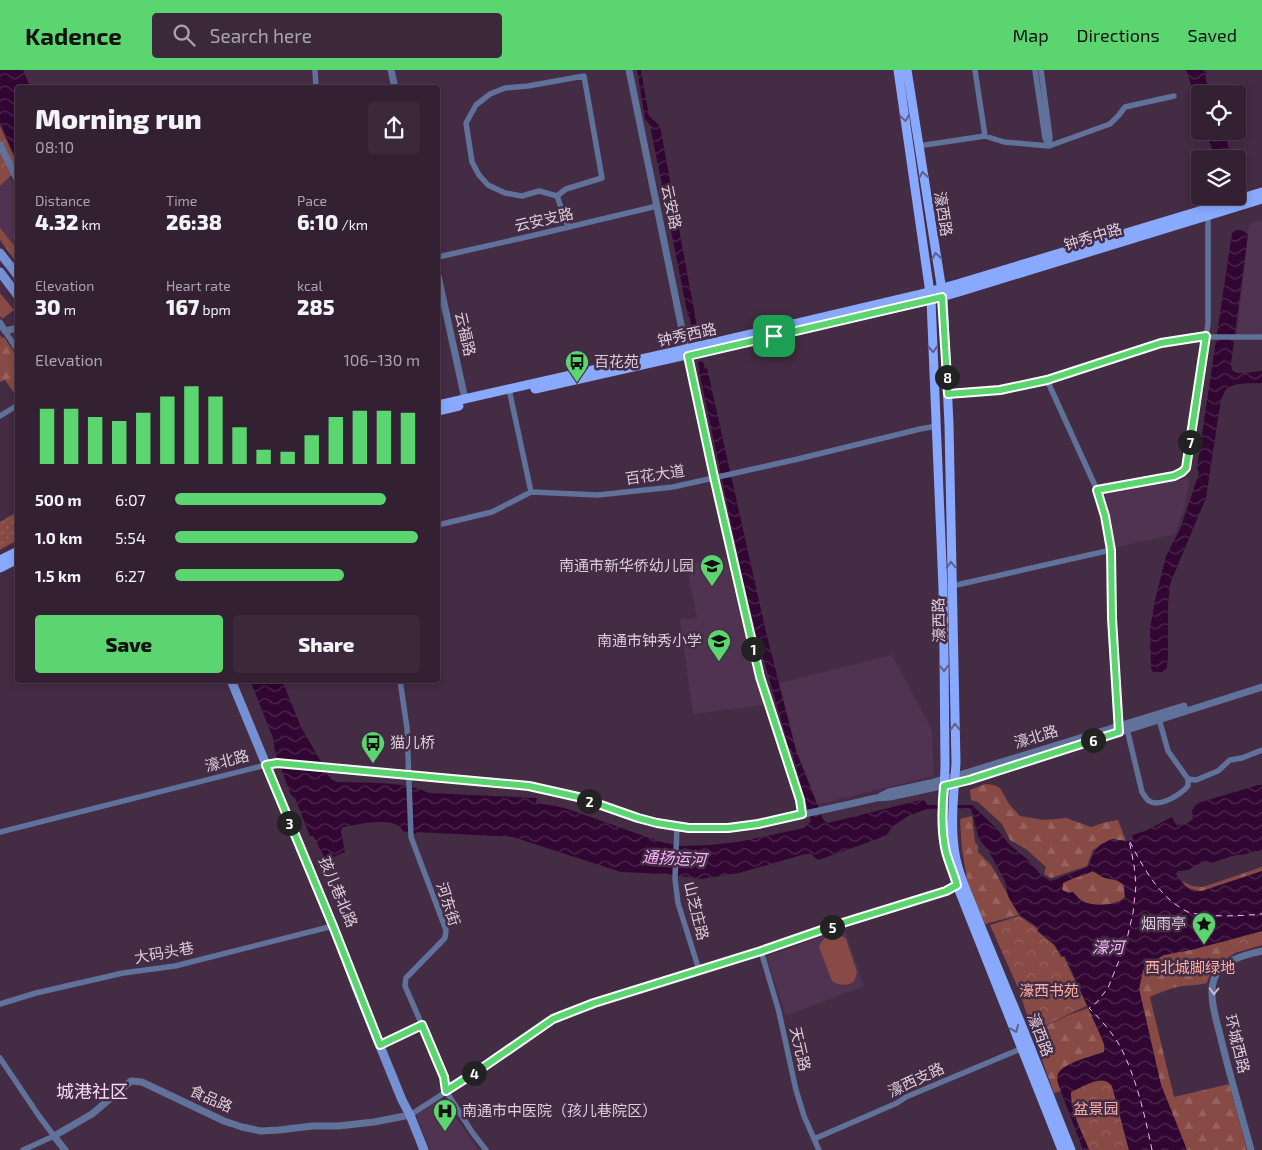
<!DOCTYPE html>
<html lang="en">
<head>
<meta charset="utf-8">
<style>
	:root { --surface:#332133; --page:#3b293b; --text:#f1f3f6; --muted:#a9a3ac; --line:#4e3e4e; --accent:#5ad56f }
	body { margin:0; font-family:"Exo 2","Noto Sans SC",sans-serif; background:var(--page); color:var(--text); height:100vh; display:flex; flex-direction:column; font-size:19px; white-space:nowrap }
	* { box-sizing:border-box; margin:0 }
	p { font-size:16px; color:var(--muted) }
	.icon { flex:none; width:28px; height:28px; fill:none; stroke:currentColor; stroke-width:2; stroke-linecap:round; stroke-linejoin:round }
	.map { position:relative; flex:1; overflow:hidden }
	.panel { position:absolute; left:15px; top:15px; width:425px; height:598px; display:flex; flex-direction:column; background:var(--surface); border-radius:5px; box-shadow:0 2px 8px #0003,0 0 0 1px var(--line) }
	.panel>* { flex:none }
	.tools { position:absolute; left:1191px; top:15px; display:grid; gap:10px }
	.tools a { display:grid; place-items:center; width:55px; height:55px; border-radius:5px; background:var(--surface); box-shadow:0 2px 8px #0003,0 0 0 1px var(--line); font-size:25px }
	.pin { position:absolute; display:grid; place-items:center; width:42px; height:42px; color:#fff; margin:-21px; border-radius:10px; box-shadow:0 2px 8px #0006 }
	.km { position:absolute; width:25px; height:25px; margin:-12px; border-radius:50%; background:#222; color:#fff; font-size:14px; line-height:25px; text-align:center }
	.round { display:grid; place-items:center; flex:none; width:52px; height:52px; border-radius:5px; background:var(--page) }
	.headline { display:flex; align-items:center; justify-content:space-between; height:85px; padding:0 20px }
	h1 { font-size:28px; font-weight:800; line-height:38px }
	.stats { display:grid; grid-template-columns:repeat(3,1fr); gap:8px; height:85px; padding:5px 20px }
	.stats div { display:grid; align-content:center }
	.stats b { font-size:21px; font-weight:800 }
	.stats small { font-size:14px; font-weight:400 }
	.stats p { font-size:14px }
	.chart { height:140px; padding:10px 20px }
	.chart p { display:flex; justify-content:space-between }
	.chart svg { width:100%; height:90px; margin-top:5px; stroke:var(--accent); stroke-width:6 }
	.button { display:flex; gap:10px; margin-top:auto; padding:10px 20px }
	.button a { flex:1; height:58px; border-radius:5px; background:var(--accent); color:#111; font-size:20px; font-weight:800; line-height:58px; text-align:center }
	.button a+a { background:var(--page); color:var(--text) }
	ul { padding:0 20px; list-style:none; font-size:16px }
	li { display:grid; grid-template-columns:80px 60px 1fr; align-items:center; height:38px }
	li i { height:12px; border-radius:6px; background:var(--accent) }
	header { display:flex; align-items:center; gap:30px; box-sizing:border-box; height:70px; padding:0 25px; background:var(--accent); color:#111 }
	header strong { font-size:24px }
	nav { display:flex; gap:28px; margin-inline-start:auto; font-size:18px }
	.search { width:350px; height:45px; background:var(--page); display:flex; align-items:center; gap:12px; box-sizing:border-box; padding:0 18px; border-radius:5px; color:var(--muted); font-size:19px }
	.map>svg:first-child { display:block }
	.built { fill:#503350 }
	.grass { fill:url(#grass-dots) }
	.forest { fill:url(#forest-firs) }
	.park { fill:url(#park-crowns) }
	.garden { fill:#874a44 }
	.water { fill:url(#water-waves); fill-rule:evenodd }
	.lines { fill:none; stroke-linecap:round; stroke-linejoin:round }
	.canal { stroke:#310632; stroke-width:5.5 }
	.ferry { stroke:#fdb6fd; stroke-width:1; stroke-dasharray:6 5; stroke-linecap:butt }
	.minor { stroke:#60719a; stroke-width:5.5 }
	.tertiary { stroke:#60719a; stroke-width:7 }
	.secondary { stroke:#7691d3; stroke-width:9 }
	.primary { stroke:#88a9fe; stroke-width:9 }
	.oneway { stroke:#5f5e8e }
	.oneway2 { stroke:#c4bbcf }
	.route-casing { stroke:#fff; stroke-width:10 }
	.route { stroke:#5ad56f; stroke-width:6 }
	.labels { text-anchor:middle; stroke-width:5; stroke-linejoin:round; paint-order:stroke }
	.street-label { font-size:15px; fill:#ddcddc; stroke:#442c44 }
	.poi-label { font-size:15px; fill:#ddcddc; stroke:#442c44; text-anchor:start }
	.park-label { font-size:15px; fill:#feada3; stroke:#442c44 }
	.water-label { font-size:16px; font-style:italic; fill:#fdb6fd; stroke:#442c44 }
	.quarter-label { font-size:18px; fill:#f7d8f6; stroke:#442c44 }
</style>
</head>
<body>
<header>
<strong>Kadence</strong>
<div class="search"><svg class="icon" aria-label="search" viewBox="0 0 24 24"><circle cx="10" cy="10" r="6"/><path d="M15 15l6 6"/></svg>Search here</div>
<nav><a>Map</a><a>Directions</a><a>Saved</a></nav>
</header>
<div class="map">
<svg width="1262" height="1080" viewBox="0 0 1262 1080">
	<defs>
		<pattern id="grass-dots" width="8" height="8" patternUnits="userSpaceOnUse" patternTransform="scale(1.25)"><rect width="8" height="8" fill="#874a44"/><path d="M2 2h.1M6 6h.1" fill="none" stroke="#98635e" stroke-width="1.8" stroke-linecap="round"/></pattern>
		<pattern id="forest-firs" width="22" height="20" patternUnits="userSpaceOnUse" patternTransform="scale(1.25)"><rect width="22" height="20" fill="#874a44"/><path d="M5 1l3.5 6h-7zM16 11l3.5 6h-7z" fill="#98635e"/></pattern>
		<pattern id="park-crowns" width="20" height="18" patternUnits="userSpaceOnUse" patternTransform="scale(1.25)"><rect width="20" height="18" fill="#874a44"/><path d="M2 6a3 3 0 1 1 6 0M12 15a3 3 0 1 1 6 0" fill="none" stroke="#98635e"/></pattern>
		<pattern id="water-waves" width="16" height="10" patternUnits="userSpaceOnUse" patternTransform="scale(1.25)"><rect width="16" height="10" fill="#310632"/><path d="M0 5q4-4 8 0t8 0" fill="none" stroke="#4e294f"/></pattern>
	</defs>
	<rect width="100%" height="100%" fill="#442c44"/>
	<path class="built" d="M10,107L17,122V179L0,158V116Z
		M1262,150V264L1237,265L1249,153Z
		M1190,408L1184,439L1175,464L1114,478L1108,439L1102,425Z
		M726,487L739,541L764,635L693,644L680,550L697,547L686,494Z
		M892,585L932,660L934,706L815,735L773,615Z
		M844,858L864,916L786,946L766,887Z
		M441,1027L479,1080H430L416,1044Z"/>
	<path class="grass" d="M17,442V470L0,480V452Z"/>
	<path class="forest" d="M0,158L17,179V193L0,170Z
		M0,265L2,268L4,267L17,287V327L5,310L0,312Z
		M985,714L994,715L1000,718L1009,734L1020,746L1044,750L1066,748L1091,757L1106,752L1118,750L1126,771L1111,769L1093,780L1087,796L1051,808L1044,804L1046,797L1026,779L1010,770L1002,754L978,732L971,730L970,720Z
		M972,746L975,772L978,776V782L990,794L994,800L1019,845L985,854L968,814L962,780L960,749Z
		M1262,797V801L1202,821C1193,821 1187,820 1182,811L1192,816L1203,817Z
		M1092,801C1097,803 1100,806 1104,807C1113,810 1115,808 1124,815L1125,827C1118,836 1092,837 1083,831C1079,829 1076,825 1073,822L1069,823L1062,820L1063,813C1072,808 1083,806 1092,801Z
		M1226,871L1235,883C1221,892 1212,896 1207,913C1199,915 1191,915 1182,916C1171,918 1160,922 1150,927L1174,1027L1229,1014L1247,1080H1187L1161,1015L1139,919L1143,900L1151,892L1164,885Z
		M1088,938L1104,974V982L1074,992L1059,1016L1061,1021L1054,1023L1032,962L1069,945Z"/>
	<path class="park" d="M0,56L18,96L17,100L0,116Z
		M1019,846L1038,859L1037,861L1054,875L1061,887H1064L1087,936C1068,944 1050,954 1032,961L1019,920L990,855Z
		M1262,861V875L1235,883L1226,871Z
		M1103,1010L1108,1011L1112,1016L1129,1080H1089C1082,1062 1070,1042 1071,1022L1092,1012Z"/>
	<path class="garden" d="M0,223L14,240L2,249L0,246Z
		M835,864L841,865L846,869L857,902C856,905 856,908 854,911C848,917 838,915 832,911L819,877C822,869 827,865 835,864Z"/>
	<path class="water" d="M0,0H23L30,17L18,18L17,92L0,52Z
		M637,0H641L649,46L660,56L695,245L688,246L650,55L645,49Z
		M1185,0H1203L1207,3L1205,7L1211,24H1200V43L1187,2Z
		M1206,61H1224C1228,72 1234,91 1214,85Z
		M1236,160C1241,160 1245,161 1248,165L1231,294C1232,297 1231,300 1235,302C1240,305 1256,301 1262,301V313C1251,314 1233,311 1225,321C1224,323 1223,326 1221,329L1206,428L1170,514L1168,537V587L1167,598L1162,602H1153L1151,598L1150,559L1155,530L1166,486L1180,459L1199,403L1197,398L1232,163Z
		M707,298L766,562L796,680L823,749L827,753L836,751L921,730L925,731L927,735H972L997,759L1009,774L1028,790L1041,805L1050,811L1088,797L1094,782L1100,775L1112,769L1126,771L1133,770L1132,765L1145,761L1172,747L1176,755L1186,754L1193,749C1191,742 1192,738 1198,733L1258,715H1262V781H1255L1246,784L1232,786L1212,793L1206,791L1196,795L1189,800L1178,801L1176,804C1183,815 1187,820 1202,821L1262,801V861L1191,880L1164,885L1151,892L1143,900L1139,919L1161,1015L1187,1080H1129L1112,1016C1102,1003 1083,1017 1071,1022C1070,1042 1082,1062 1089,1080H1083L1059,1016C1058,1013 1056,1008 1058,1004C1063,993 1093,986 1104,982L1105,977L1101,966L1065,886H1062L1054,874L1038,861L1039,858L1020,845L1013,835L1008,826L1005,811L988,780L979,769L972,742L970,738L927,739L908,746L893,756L886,766L818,790L811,784H805L739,803L702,809L666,804L621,802L513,767L417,762L415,764L403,761C396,745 358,755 343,757L341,761L345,782L331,788L325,787C320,781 318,773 313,766H310L295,728L291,725L275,682L273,668L250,610H282L301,657L331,709L337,712C365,713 405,711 429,723L537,728L536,733L556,736L568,739L661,772L681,776L710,775L738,772L804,758L811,751L791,679L789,678L756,563L744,514L699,301ZM1093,801C1097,803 1100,806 1104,808C1113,810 1115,808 1124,815L1125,827C1118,836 1092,837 1082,831C1079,829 1076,825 1073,822L1069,823L1062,820L1063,813C1072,808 1083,806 1093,801Z"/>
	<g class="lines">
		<path class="canal" d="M692,246L694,255
			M701,294L702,299"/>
		<path class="ferry" d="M1152,1080C1145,1046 1137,1011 1122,980C1114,964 1101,950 1089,938L1097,932L1108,918L1126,873L1133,843L1136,815L1134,795L1129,770C1143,797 1158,826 1186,841C1189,843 1193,843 1197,844C1218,847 1240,846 1262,844"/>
		<path class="minor" d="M315,0L316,18
			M975,0L985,66
			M1035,0L1045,68L1049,76
			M1041,0L1050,67L1049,74
			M918,76L985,66L1004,72L1049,76L1110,54L1119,45L1125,37L1174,26
			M557,126L566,119L602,108L584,6L528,16L505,18L490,24L476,35L466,53L472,92L479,105L488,115L505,123L522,126L539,121L557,126L568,157
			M438,187L531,166L657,136
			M5,261L18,281
			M687,283L714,407L760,607L799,730L802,744
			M1047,310L1097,420L1105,446L1111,480L1112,548L1119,658
			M509,319L531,422
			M948,324L1000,320L1047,310L1161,273L1206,266L1214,267H1262
			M0,346L18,335
			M1097,420L1174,405L1182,402L1186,398L1208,254V146
			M438,455L492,442L531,422L598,425L673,417L798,389L920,359L937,356
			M952,516L1111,480
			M400,610L407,658L411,767L446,860L445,868L406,908L405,916L422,955
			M1159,649L1168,681L1188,709L1196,710L1218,701L1230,690L1242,688L1262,680
			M1127,659L1142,722C1144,725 1146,729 1149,731C1160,738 1181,724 1188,716V709
			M677,756L675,809L678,833L699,900
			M0,762L266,695
			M761,881L779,942L796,1020L804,1046L819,1080
			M0,934L36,923L123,903L175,896L333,856
			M380,975L422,955L444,1007L446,1021L472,1062L486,1080
			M0,988L39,1046L54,1066L23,1080
			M410,1045L483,998L553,949L594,933L761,881L836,855L945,821L957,815
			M814,1069L897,1033L906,1027L1023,978"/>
		<path class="tertiary" d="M391,0L395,18
			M629,0L686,279
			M0,75L18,111
			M438,206L465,329
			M0,253L5,261L18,258
			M266,695L277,693L529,716L578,727L617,741L657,753L689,758H728L759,754L850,734L876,728L890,727L969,710L1262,617
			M881,726L889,722L930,713L969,702L1184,636
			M65,1080L54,1066L92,1044L131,1011L142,1012L224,1051L242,1057L261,1061L279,1060L312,1056H338L374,1052L410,1045
			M1251,1080C1241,1043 1230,1006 1221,969C1217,952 1208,926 1214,909C1221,890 1245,885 1262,881"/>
		<path class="secondary" d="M0,183L18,206
			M0,202L18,226
			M231,610L333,856L356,917L402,1030L410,1045L424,1080"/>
		<path class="primary" d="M898,0L931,230L943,518L944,583L945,696L943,748L946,781L957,815L1062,1080
			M907,0L943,227L949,355L956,693C954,723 950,754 955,784C958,803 966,820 973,837C984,865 995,891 1006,918C1029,971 1049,1026 1071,1080
			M535,319L931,230L959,222L1262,129
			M438,335L708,274L917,225L957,214L1262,122
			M438,341L459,336
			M0,490L18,481
			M0,498L18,489"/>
	</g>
	<defs><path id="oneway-chevron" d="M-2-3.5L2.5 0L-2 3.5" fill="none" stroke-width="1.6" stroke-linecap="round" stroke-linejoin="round" transform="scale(1.25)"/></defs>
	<g class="oneway">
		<use href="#oneway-chevron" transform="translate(905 48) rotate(82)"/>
		<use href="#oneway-chevron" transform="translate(923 105) rotate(-99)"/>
		<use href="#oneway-chevron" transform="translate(936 186) rotate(-99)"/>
		<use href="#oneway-chevron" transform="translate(933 279) rotate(87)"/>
		<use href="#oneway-chevron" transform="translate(951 495) rotate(-92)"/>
		<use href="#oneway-chevron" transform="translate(944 598) rotate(90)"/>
		<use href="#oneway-chevron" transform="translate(955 657) rotate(-91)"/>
		<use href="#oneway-chevron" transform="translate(1015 959) rotate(68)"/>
	</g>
	<use class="oneway2" href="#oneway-chevron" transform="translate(1214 921) rotate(92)"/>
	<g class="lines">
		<g class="route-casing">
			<path id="route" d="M942,227L948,324L1000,320L1047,310L1161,273L1206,266L1186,398L1182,402L1174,406L1097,420L1105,446L1111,480L1112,548L1119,662L969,710L944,716C942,737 941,761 946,782C949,793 954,804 957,815L946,821L836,855L761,881L594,933L553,949L482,998L446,1021L444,1007L422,955L380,975L333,856L266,695L277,693L529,716L578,727L638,748L657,753L689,758H728L758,754L802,744L800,730L760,607L714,407L688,286Z"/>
		</g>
		<use href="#route" class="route"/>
	</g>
	<defs>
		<g id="bus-pin" transform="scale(1.25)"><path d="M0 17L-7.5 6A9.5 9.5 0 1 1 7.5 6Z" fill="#5ad56f" stroke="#442c44"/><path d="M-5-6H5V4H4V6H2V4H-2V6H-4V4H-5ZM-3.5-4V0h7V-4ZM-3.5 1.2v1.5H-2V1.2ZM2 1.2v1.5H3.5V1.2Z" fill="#111"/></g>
		<g id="school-pin" transform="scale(1.25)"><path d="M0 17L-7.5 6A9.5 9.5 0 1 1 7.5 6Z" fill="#5ad56f" stroke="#442c44"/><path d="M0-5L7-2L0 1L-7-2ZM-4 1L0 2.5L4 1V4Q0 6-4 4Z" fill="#111"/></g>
		<g id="sight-pin" transform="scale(1.25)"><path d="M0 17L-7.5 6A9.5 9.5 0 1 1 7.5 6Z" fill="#5ad56f" stroke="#442c44"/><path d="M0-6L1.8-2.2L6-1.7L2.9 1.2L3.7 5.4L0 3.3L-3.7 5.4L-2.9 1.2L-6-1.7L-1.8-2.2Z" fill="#111"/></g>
		<g id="hospital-pin" transform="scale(1.25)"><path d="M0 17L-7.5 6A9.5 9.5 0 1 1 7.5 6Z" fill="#5ad56f" stroke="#442c44"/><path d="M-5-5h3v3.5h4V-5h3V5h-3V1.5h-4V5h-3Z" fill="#111"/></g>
	</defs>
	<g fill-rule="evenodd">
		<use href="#bus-pin" x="577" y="292"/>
		<use href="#school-pin" x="712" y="496"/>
		<use href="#school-pin" x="719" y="571"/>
		<use href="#bus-pin" x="373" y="673"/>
		<use href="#sight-pin" x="1204" y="854"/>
		<use href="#hospital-pin" x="445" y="1041"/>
	</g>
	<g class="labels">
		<g class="street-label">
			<text transform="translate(671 137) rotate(78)" y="5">云安路</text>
			<text transform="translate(943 144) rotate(81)" y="5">濠西路</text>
			<text transform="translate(544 150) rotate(-13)" y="5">云安支路</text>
			<text transform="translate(1093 167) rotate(-17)" y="5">钟秀中路</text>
			<text transform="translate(465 264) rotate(77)" y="5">云福路</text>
			<text transform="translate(687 265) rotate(-12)" y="5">钟秀西路</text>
			<text transform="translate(655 405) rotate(-8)" y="5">百花大道</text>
			<text transform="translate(939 550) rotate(-91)" y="5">濠西路</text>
			<text transform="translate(1036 667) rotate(-17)" y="5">濠北路</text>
			<text transform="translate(227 691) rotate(-15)" y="5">濠北路</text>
			<text transform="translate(338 822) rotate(67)" y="5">孩儿巷北路</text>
			<text transform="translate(448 834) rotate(72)" y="5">河东街</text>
			<text transform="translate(696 841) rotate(76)" y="5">山芝庄路</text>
			<text transform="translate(164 883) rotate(-10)" y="5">大码头巷</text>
			<text transform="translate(1040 965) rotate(69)" y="5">濠西路</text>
			<text transform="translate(1237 974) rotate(76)" y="5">环城西路</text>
			<text transform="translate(800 979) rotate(77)" y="5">天元路</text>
			<text transform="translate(916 1010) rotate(-25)" y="5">濠西支路</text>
			<text transform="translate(211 1029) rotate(24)" y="5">食品路</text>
		</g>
		<g class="poi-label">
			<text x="594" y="297">百花苑</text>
			<text x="694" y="501" text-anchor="end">南通市新华侨幼儿园</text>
			<text x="702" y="576" text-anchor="end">南通市钟秀小学</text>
			<text x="390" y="678">猫儿桥</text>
			<text x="1186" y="859" text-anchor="end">烟雨亭</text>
			<text x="462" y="1046">南通市中医院（孩儿巷院区）</text>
		</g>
		<g class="park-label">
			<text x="1190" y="903">西北城脚绿地</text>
			<text x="1049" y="926">濠西书苑</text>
			<text x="1096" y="1044">盆景园</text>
		</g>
		<g class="water-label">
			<text transform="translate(674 788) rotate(3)" y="6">通扬运河</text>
			<text x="1108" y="883">濠河</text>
		</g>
		<g class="quarter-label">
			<text x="92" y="1028">城港社区</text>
		</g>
	</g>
</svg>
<div class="tools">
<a><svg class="icon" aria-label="locate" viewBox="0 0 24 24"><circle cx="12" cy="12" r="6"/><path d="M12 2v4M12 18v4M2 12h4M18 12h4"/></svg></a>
<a><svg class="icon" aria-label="layers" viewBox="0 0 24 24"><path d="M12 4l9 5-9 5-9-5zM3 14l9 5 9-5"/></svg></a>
</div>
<div class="pin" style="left:774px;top:266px;background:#1e9e55"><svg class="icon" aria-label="arrive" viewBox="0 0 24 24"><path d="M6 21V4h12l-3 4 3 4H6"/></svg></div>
<b class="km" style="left:753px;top:579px">1</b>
<b class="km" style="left:589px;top:731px">2</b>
<b class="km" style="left:289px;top:753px">3</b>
<b class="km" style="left:474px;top:1003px">4</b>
<b class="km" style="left:832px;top:857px">5</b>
<b class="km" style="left:1093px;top:670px">6</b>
<b class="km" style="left:1190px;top:372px">7</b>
<b class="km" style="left:947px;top:307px">8</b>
<section class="panel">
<div class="headline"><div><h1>Morning run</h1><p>08:10</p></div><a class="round"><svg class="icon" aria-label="share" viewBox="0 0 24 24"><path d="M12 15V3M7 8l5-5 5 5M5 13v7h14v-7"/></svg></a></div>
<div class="stats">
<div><p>Distance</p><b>4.32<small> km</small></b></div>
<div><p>Time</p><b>26:38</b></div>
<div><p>Pace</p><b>6:10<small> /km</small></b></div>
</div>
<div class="stats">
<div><p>Elevation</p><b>30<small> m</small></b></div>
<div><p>Heart rate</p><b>167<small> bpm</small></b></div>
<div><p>kcal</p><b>285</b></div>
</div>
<div class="chart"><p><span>Elevation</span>106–130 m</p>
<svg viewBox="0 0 160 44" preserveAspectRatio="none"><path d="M5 44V17M15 44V17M25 44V21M35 44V23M45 44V19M55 44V11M65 44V6M75 44V11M85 44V26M95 44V37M105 44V38M115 44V30M125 44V21M135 44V18M145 44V18M155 44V19"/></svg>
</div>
<ul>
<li><b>500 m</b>6:07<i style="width:86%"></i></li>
<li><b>1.0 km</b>5:54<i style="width:99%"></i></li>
<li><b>1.5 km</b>6:27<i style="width:69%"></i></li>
</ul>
<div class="button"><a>Save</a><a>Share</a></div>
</section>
</div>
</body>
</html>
